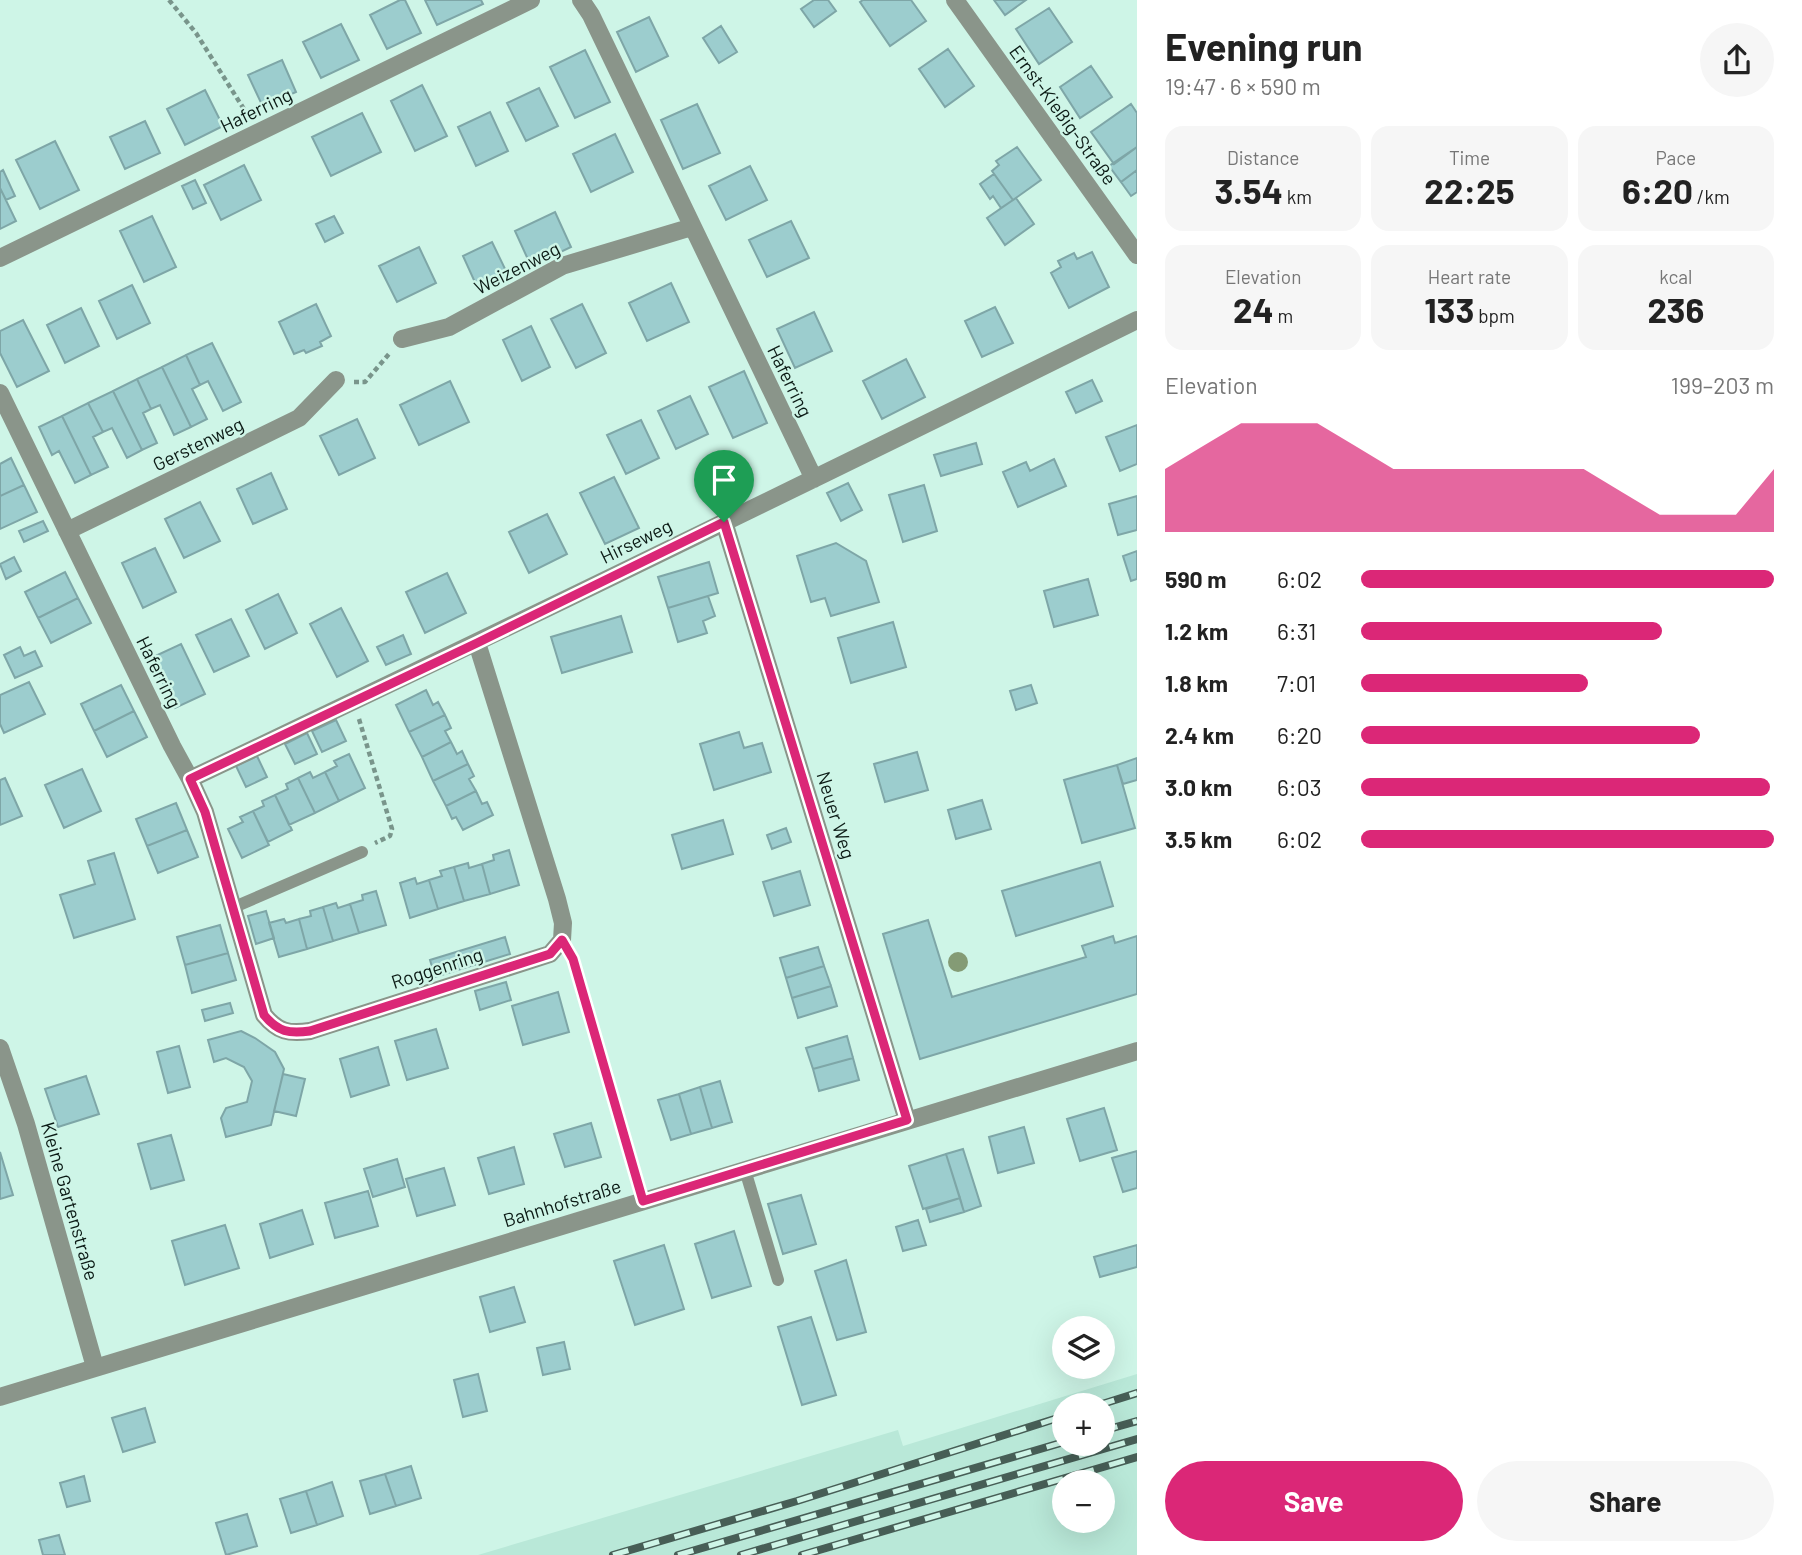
<!DOCTYPE html>
<html lang="en">
<head>
<meta charset="utf-8">
<style>
	:root { --surface:#fff; --page:#f6f6f6; --text:#222; --muted:#767676; --accent:#db2777 }
	body { margin:0; font-family:Barlow,sans-serif; background:var(--page); color:var(--text); height:100vh; display:flex; flex-direction:column; font-size:26px; white-space:nowrap }
	* { box-sizing:border-box; margin:0 }
	p { font-size:23px; color:var(--muted) }
	.icon { flex:none; width:38px; height:38px; fill:none; stroke:currentColor; stroke-width:2; stroke-linecap:round; stroke-linejoin:round }
	.map { position:relative; flex:1; overflow:hidden }
	.sheet { display:flex; flex-direction:column; background:var(--surface); width:665px }
	.sheet>* { flex:none }
	.fabs { position:absolute; left:1052px; top:1316px; display:grid; gap:14px }
	.fabs a { display:grid; place-items:center; width:63px; height:63px; border-radius:50%; background:var(--surface); box-shadow:0 7px 28px #0002; font-size:35px }
	.pin { position:absolute; display:grid; place-items:center; width:60px; height:60px; color:#fff; margin:-72px -30px; border-radius:50% 50% 50% 0; rotate:-45deg; box-shadow:0 0 7px #0007 }
	.pin .icon { rotate:45deg }
	.round { display:grid; place-items:center; flex:none; width:74px; height:74px; border-radius:37px; background:var(--page) }
	.headline { display:flex; align-items:center; justify-content:space-between; height:119px; padding:0 28px }
	h1 { font-size:38px; font-weight:700; line-height:52px }
	.figures { display:grid; grid-template-columns:repeat(3,1fr); gap:10px; height:119px; padding:7px 28px }
	.figures div { display:grid; align-content:center; border-radius:18px; background:var(--page); text-align:center }
	.figures b { font-size:35px; font-weight:700 }
	.figures small { font-size:19px; font-weight:400 }
	.figures p { font-size:19px }
	.chart { height:196px; padding:14px 28px }
	.chart p { display:flex; justify-content:space-between }
	.chart svg { width:100%; height:126px; margin-top:7px; fill:var(--accent); opacity:.7 }
	.cta { display:flex; gap:14px; margin-top:auto; padding:14px 28px }
	.cta a { flex:1; height:80px; border-radius:42px; background:var(--accent); color:#fff; font-size:28px; font-weight:700; line-height:80px; text-align:center }
	.cta a+a { background:var(--page); color:var(--text) }
	ul { padding:0 28px; list-style:none; font-size:23px }
	li { display:grid; grid-template-columns:112px 84px 1fr; align-items:center; height:52px }
	li i { height:18px; border-radius:9px; background:var(--accent) }
	main { display:flex; flex:1; min-height:0 }
	.map>svg:first-child { display:block }
	.built { fill:#b9e8d8; fill-rule:evenodd }
	.building { fill:#9ccdce; stroke:#7ea6a7; stroke-width:2 }
	.lines { fill:none; stroke-linecap:round; stroke-linejoin:round }
	.path { stroke:#79958b; stroke-width:4.5; stroke-dasharray:5 3.5; stroke-linecap:butt }
	.service { stroke:#8a958a; stroke-width:12 }
	.minor { stroke:#8a958a; stroke-width:18 }
	.rail-casing { stroke:#475e56; stroke-width:8 }
	.rail { stroke:#cef5e7; stroke-width:5; stroke-dasharray:16; stroke-linecap:butt }
	.tree { fill:#849b75 }
	.route-casing { stroke:#fff; stroke-width:14 }
	.route { stroke:#db2777; stroke-width:9 }
	.labels { text-anchor:middle; stroke-width:5; stroke-linejoin:round; paint-order:stroke }
	.street-label { font-size:19px; fill:#0b1a15; stroke:#cef5e7 }
</style>
</head>
<body>
<main>
<div class="map">
<svg width="1137" height="1555" viewBox="0 0 1137 1555">
	<rect width="100%" height="100%" fill="#cef5e7"/>
	<path class="built" d="M1137,1374V1555H478L898,1430L903,1446ZM1064,1405H1102V1444H1064ZM1064,1482H1102V1521H1064Z"/>
	<path class="building" d="M400,0H405L421,33L387,49L370,15Z
		M425,0H481L483,4L437,25Z
		M814,0H828L836,11L814,27L801,9Z
		M863,0H911L926,21L890,46L860,2Z
		M994,0H1026L1005,15Z
		M1049,8L1072,42L1039,64L1016,29Z
		M649,17L668,56L636,72L617,32Z
		M341,24L359,60L321,78L303,42Z
		M721,26L737,52L719,63L703,38Z
		M948,49L974,86L945,107L919,69Z
		M585,50L610,102L575,118L550,67Z
		M282,60L296,92L263,107L248,75Z
		M1091,66L1112,97L1080,118L1060,87Z
		M422,85L447,136L415,151L391,101Z
		M539,88L558,126L526,141L507,103Z
		M205,90L223,126L185,145L167,109Z
		M697,104L720,153L683,169L661,120Z
		M1131,104L1137,113V147L1114,164L1091,132Z
		M490,112L508,151L476,166L458,127Z
		M362,113L381,152L331,176L312,137Z
		M145,121L160,153L125,169L110,137Z
		M615,134L633,172L591,192L573,154Z
		M55,141L79,190L40,209L16,160Z
		M1017,147L1041,180L1013,200L992,171L999,165L996,161Z
		M1137,147V170L1121,182L1109,166Z
		M244,165L261,200L221,220L204,185Z
		M750,166L767,200L726,220L709,186Z
		M3,170L15,196L6,200L0,188V172Z
		M1137,170V192L1131,196L1121,182Z
		M994,174L1013,200L1001,208L993,196L990,199L980,184Z
		M195,180L206,203L193,209L182,186Z
		M0,188L16,221L0,229Z
		M1016,198L1034,224L1005,245L987,218Z
		M555,212L571,247L531,266L515,231Z
		M152,216L176,267L144,282L120,231Z
		M334,216L343,233L325,242L316,224Z
		M791,221L809,258L767,277L749,240Z
		M492,242L508,275L478,289L463,256Z
		M419,247L436,283L397,302L379,266Z
		M1092,252L1109,287L1069,308L1051,273L1061,267L1058,261L1074,253L1077,259Z
		M671,283L689,322L647,341L629,303Z
		M132,285L150,323L117,339L99,301Z
		M316,304L331,336L320,342L322,346L306,353L304,350L294,354L279,322Z
		M582,304L606,353L576,368L551,319Z
		M995,307L1013,343L982,357L965,321Z
		M81,308L99,346L65,363L47,325Z
		M814,312L832,351L795,368L777,329Z
		M23,320L49,371L17,387L0,353V331Z
		M531,326L550,367L522,381L503,340Z
		M212,343L241,402L223,411L208,381L200,385L186,355Z
		M186,355L200,385L192,389L207,419L191,427L162,367Z
		M906,359L925,397L882,419L863,381Z
		M162,367L191,427L174,435L160,405L151,409L137,379Z
		M744,371L767,423L733,438L709,387Z
		M137,379L151,409L143,413L157,443L142,450L113,391Z
		M1092,380L1102,401L1076,413L1066,392Z
		M450,381L469,422L419,445L400,405Z
		M113,391L142,450L127,458L112,428L103,432L88,403Z
		M690,396L708,434L676,449L658,411Z
		M88,403L103,432L93,437L108,467L91,475L62,416Z
		M62,416L91,475L75,483L59,451L52,455L39,427Z
		M357,419L375,458L339,475L320,436Z
		M641,420L659,458L626,474L607,435Z
		M1137,425V464L1120,471L1106,437Z
		M976,443L982,464L941,476L934,455Z
		M11,458L24,485L0,496V464Z
		M1054,459L1066,486L1018,507L1003,472L1026,462L1030,471Z
		M271,473L287,509L253,524L237,489Z
		M614,477L639,528L605,544L580,493Z
		M848,483L862,510L841,521L827,493Z
		M24,485L37,512L0,529V496Z
		M924,485L937,531L903,542L889,495Z
		M1137,496V530L1118,535L1109,504Z
		M200,502L220,541L184,558L165,519Z
		M547,514L567,554L529,573L509,532Z
		M43,521L48,531L24,542L19,531Z
		M836,543L866,561L879,602L831,616L825,598L811,602L797,556Z
		M155,548L176,592L143,608L122,563Z
		M1137,551V579L1131,581L1123,556Z
		M14,557L21,571L6,579L0,564Z
		M709,562L718,593L668,608L658,577Z
		M65,572L78,598L38,618L25,592Z
		M447,573L466,613L425,633L406,592Z
		M1088,579L1098,615L1054,627L1044,591Z
		M278,594L297,633L265,649L246,610Z
		M708,596L715,616L703,621L707,633L678,642L668,608Z
		M78,598L91,623L51,643L38,618Z
		M341,608L368,661L337,677L310,624Z
		M621,616L632,652L562,673L551,637Z
		M231,619L249,656L214,672L196,635Z
		M893,622L906,667L851,683L838,638Z
		M403,635L411,654L386,665L377,647Z
		M181,644L205,694L175,708L151,658Z
		M20,647L24,656L35,651L42,666L15,678L4,655Z
		M29,682L45,714L4,733L0,724V695Z
		M121,685L134,711L94,731L81,704Z
		M1031,685L1037,703L1016,710L1010,691Z
		M426,690L433,705L438,702L445,715L409,732L396,705Z
		M134,711L147,737L107,757L94,731Z
		M445,715L451,728L445,731L451,742L422,757L409,732Z
		M336,720L346,741L322,752L312,731Z
		M739,732L744,748L762,743L771,772L714,790L700,744Z
		M307,733L317,754L295,764L285,744Z
		M451,742L457,754L462,751L468,764L433,781L422,757Z
		M917,752L928,790L885,802L874,764Z
		M349,754L365,788L339,801L325,772L337,766L334,761Z
		M257,756L267,777L246,787L236,766Z
		M1137,758V780L1123,784L1117,765Z
		M468,764L474,776L469,779L476,791L446,806L433,781Z
		M1117,765L1135,828L1082,843L1064,780Z
		M82,769L101,811L64,828L45,785Z
		M310,772L313,778L325,772L339,801L315,813L298,778Z
		M5,778L22,816L0,825V780Z
		M298,778L315,813L289,825L275,795L288,789L286,784Z
		M476,791L482,804L487,802L493,815L463,830L456,817L452,819L446,806Z
		M275,795L292,830L268,842L253,811L264,806L262,801Z
		M982,800L991,829L956,839L948,810Z
		M176,803L187,830L147,846L136,819Z
		M253,811L269,845L242,858L228,829L243,822L240,817Z
		M723,820L733,854L682,869L672,835Z
		M786,828L791,842L772,849L767,835Z
		M187,830L198,857L158,873L147,846Z
		M509,850L519,885L490,894L482,864L494,860L493,855Z
		M114,853L135,919L74,938L60,895L95,884L88,861Z
		M1100,862L1113,906L1016,936L1002,891Z
		M468,863L469,868L482,864L490,894L464,901L454,867Z
		M454,867L464,901L438,909L429,880L442,876L440,871Z
		M800,871L810,905L774,916L763,882Z
		M415,878L417,884L429,880L438,909L410,918L400,883Z
		M376,891L386,925L359,933L350,904L363,900L362,895Z
		M336,903L338,908L350,904L359,933L333,941L323,907Z
		M323,907L333,941L307,949L299,919L311,916L310,911Z
		M266,911L274,938L256,944L248,916Z
		M284,919L286,923L299,919L307,949L279,957L269,923Z
		M928,920L952,997L1086,957L1082,946L1113,936L1115,943L1137,936V994L920,1059L883,934Z
		M220,925L228,953L185,965L177,937Z
		M505,937L510,954L435,977L430,960Z
		M818,947L824,966L786,978L780,958Z
		M228,953L236,980L192,993L185,965Z
		M824,966L831,986L792,998L786,978Z
		M506,982L511,1000L480,1010L475,991Z
		M831,986L837,1006L798,1018L792,998Z
		M558,992L569,1032L523,1045L512,1006Z
		M230,1003L233,1013L205,1021L202,1010Z
		M436,1029L448,1068L407,1080L395,1041Z
		M241,1031L255,1038L275,1052L284,1069L271,1125L226,1137L221,1118L226,1108L247,1102L252,1081L244,1067L226,1058L214,1062L208,1040Z
		M847,1036L853,1058L813,1069L806,1048Z
		M179,1046L190,1087L168,1093L157,1052Z
		M378,1047L389,1085L351,1097L340,1059Z
		M853,1058L859,1080L819,1091L813,1069Z
		M283,1074L305,1079L296,1116L274,1111Z
		M86,1076L99,1114L58,1127L45,1089Z
		M720,1081L732,1122L712,1128L700,1087Z
		M700,1087L712,1128L691,1134L679,1094Z
		M679,1094L691,1134L671,1140L658,1100Z
		M1104,1108L1117,1150L1080,1161L1067,1119Z
		M591,1123L601,1157L565,1167L554,1134Z
		M1024,1127L1034,1163L998,1173L989,1137Z
		M171,1135L184,1180L151,1189L138,1144Z
		M514,1147L524,1184L489,1194L478,1158Z
		M963,1149L981,1206L964,1212L946,1154Z
		M1137,1151V1188L1123,1192L1112,1158Z
		M0,1152L13,1195L0,1199Z
		M946,1154L960,1198L923,1209L909,1166Z
		M397,1159L405,1187L373,1197L364,1169Z
		M444,1168L455,1205L417,1216L406,1179Z
		M368,1191L378,1226L335,1238L325,1203Z
		M801,1195L816,1244L783,1254L768,1204Z
		M960,1198L964,1212L930,1222L926,1209Z
		M302,1210L313,1244L270,1258L260,1224Z
		M918,1220L926,1245L903,1251L896,1227Z
		M225,1225L239,1268L185,1285L172,1241Z
		M734,1231L751,1286L712,1298L695,1244Z
		M664,1245L684,1309L635,1325L614,1261Z
		M1137,1245V1267L1100,1277L1094,1257Z
		M846,1260L866,1332L837,1340L815,1271Z
		M514,1287L525,1322L490,1332L480,1297Z
		M811,1317L836,1395L802,1405L778,1327Z
		M564,1342L570,1369L543,1375L537,1348Z
		M478,1374L487,1411L463,1417L454,1380Z
		M145,1408L155,1442L123,1452L112,1418Z
		M411,1466L421,1498L396,1506L385,1474Z
		M385,1474L396,1506L370,1514L360,1481Z
		M84,1476L90,1501L67,1507L60,1483Z
		M332,1482L343,1516L317,1525L306,1491Z
		M306,1491L317,1525L291,1533L280,1499Z
		M247,1514L257,1546L226,1555L216,1523Z
		M59,1535L65,1555H43L39,1540Z"/>
	<g class="lines">
		<path class="path" d="M169,0L196,33L247,114
			M354,382H365L389,354
			M359,719L392,829L390,836L375,843
			M573,959L637,1183"/>
		<path class="service" d="M232,908L362,852
			M745,1170L778,1280"/>
		<path class="minor" d="M581,0L591,15L814,479
			M955,0L1137,255
			M0,258L531,0
			M402,339L449,327L562,266L692,227
			M0,393L172,746L190,779L205,812L264,1015C278,1032 289,1034 310,1031L550,954L562,940L563,923L557,899L477,643
			M724,522L907,1120
			M67,531L299,418L336,380
			M190,779C507,629 823,475 1137,320
			M0,1048L26,1124L95,1367
			M0,1397L1137,1051"/>
		<g class="rail-casing">
			<path id="rail" d="M1099,1405L1137,1393
				M1102,1431L1137,1421
				M613,1555L797,1501L1064,1416
				M678,1555L1064,1442
				M741,1555L1137,1439
				M802,1555L1137,1457"/>
		</g>
		<use href="#rail" class="rail"/>
	</g>
	<circle class="tree" cx="958" cy="962" r="10"/>
	<g class="lines">
		<g class="route-casing">
			<path id="route" d="M724,522L907,1120L643,1201L573,959L562,940L550,954L310,1031C289,1034 278,1032 264,1015L205,812L190,779L477,643Z"/>
		</g>
		<use href="#route" class="route"/>
	</g>
	<g class="labels">
		<g class="street-label">
			<text transform="translate(256 110) rotate(-26)" y="7">Haferring</text>
			<text transform="translate(1063 115) rotate(54)" y="7">Ernst-Kießig-Straße</text>
			<text transform="translate(517 268) rotate(-27)" y="7">Weizenweg</text>
			<text transform="translate(790 381) rotate(64)" y="7">Haferring</text>
			<text transform="translate(198 444) rotate(-26)" y="7">Gerstenweg</text>
			<text transform="translate(636 541) rotate(-26)" y="7">Hirseweg</text>
			<text transform="translate(159 672) rotate(64)" y="7">Haferring</text>
			<text transform="translate(836 815) rotate(73)" y="7">Neuer Weg</text>
			<text transform="translate(437 968) rotate(-18)" y="7">Roggenring</text>
			<text transform="translate(70 1201) rotate(74)" y="7">Kleine Gartenstraße</text>
			<text transform="translate(562 1203) rotate(-17)" y="7">Bahnhofstraße</text>
		</g>
	</g>
</svg>
<div class="fabs">
<a><svg class="icon" aria-label="layers" viewBox="0 0 24 24"><path d="M12 4l9 5-9 5-9-5zM3 14l9 5 9-5"/></svg></a>
<a>+</a>
<a>−</a>
</div>
<div class="pin" style="left:724px;top:522px;background:#1e9e55"><svg class="icon" aria-label="arrive" viewBox="0 0 24 24"><path d="M6 21V4h12l-3 4 3 4H6"/></svg></div>
</div>
<section class="sheet">
<div class="headline"><div><h1>Evening run</h1><p>19:47 · 6 × 590 m</p></div><a class="round"><svg class="icon" aria-label="share" viewBox="0 0 24 24"><path d="M12 15V3M7 8l5-5 5 5M5 13v7h14v-7"/></svg></a></div>
<div class="figures">
<div><p>Distance</p><b>3.54<small> km</small></b></div>
<div><p>Time</p><b>22:25</b></div>
<div><p>Pace</p><b>6:20<small> /km</small></b></div>
</div>
<div class="figures">
<div><p>Elevation</p><b>24<small> m</small></b></div>
<div><p>Heart rate</p><b>133<small> bpm</small></b></div>
<div><p>kcal</p><b>236</b></div>
</div>
<div class="chart"><p><span>Elevation</span>199–203 m</p>
<svg viewBox="0 0 160 44" preserveAspectRatio="none"><path d="M0 44V22L10 14L20 6L30 6L40 6L50 14L60 22L70 22L80 22L90 22L100 22L110 22L120 30L130 38L140 38L150 38L160 22V44z"/></svg>
</div>
<ul>
<li><b>590 m</b>6:02<i style="width:100%"></i></li>
<li><b>1.2 km</b>6:31<i style="width:73%"></i></li>
<li><b>1.8 km</b>7:01<i style="width:55%"></i></li>
<li><b>2.4 km</b>6:20<i style="width:82%"></i></li>
<li><b>3.0 km</b>6:03<i style="width:99%"></i></li>
<li><b>3.5 km</b>6:02<i style="width:100%"></i></li>
</ul>
<div class="cta"><a>Save</a><a>Share</a></div>
</section>
</main>
</body>
</html>
